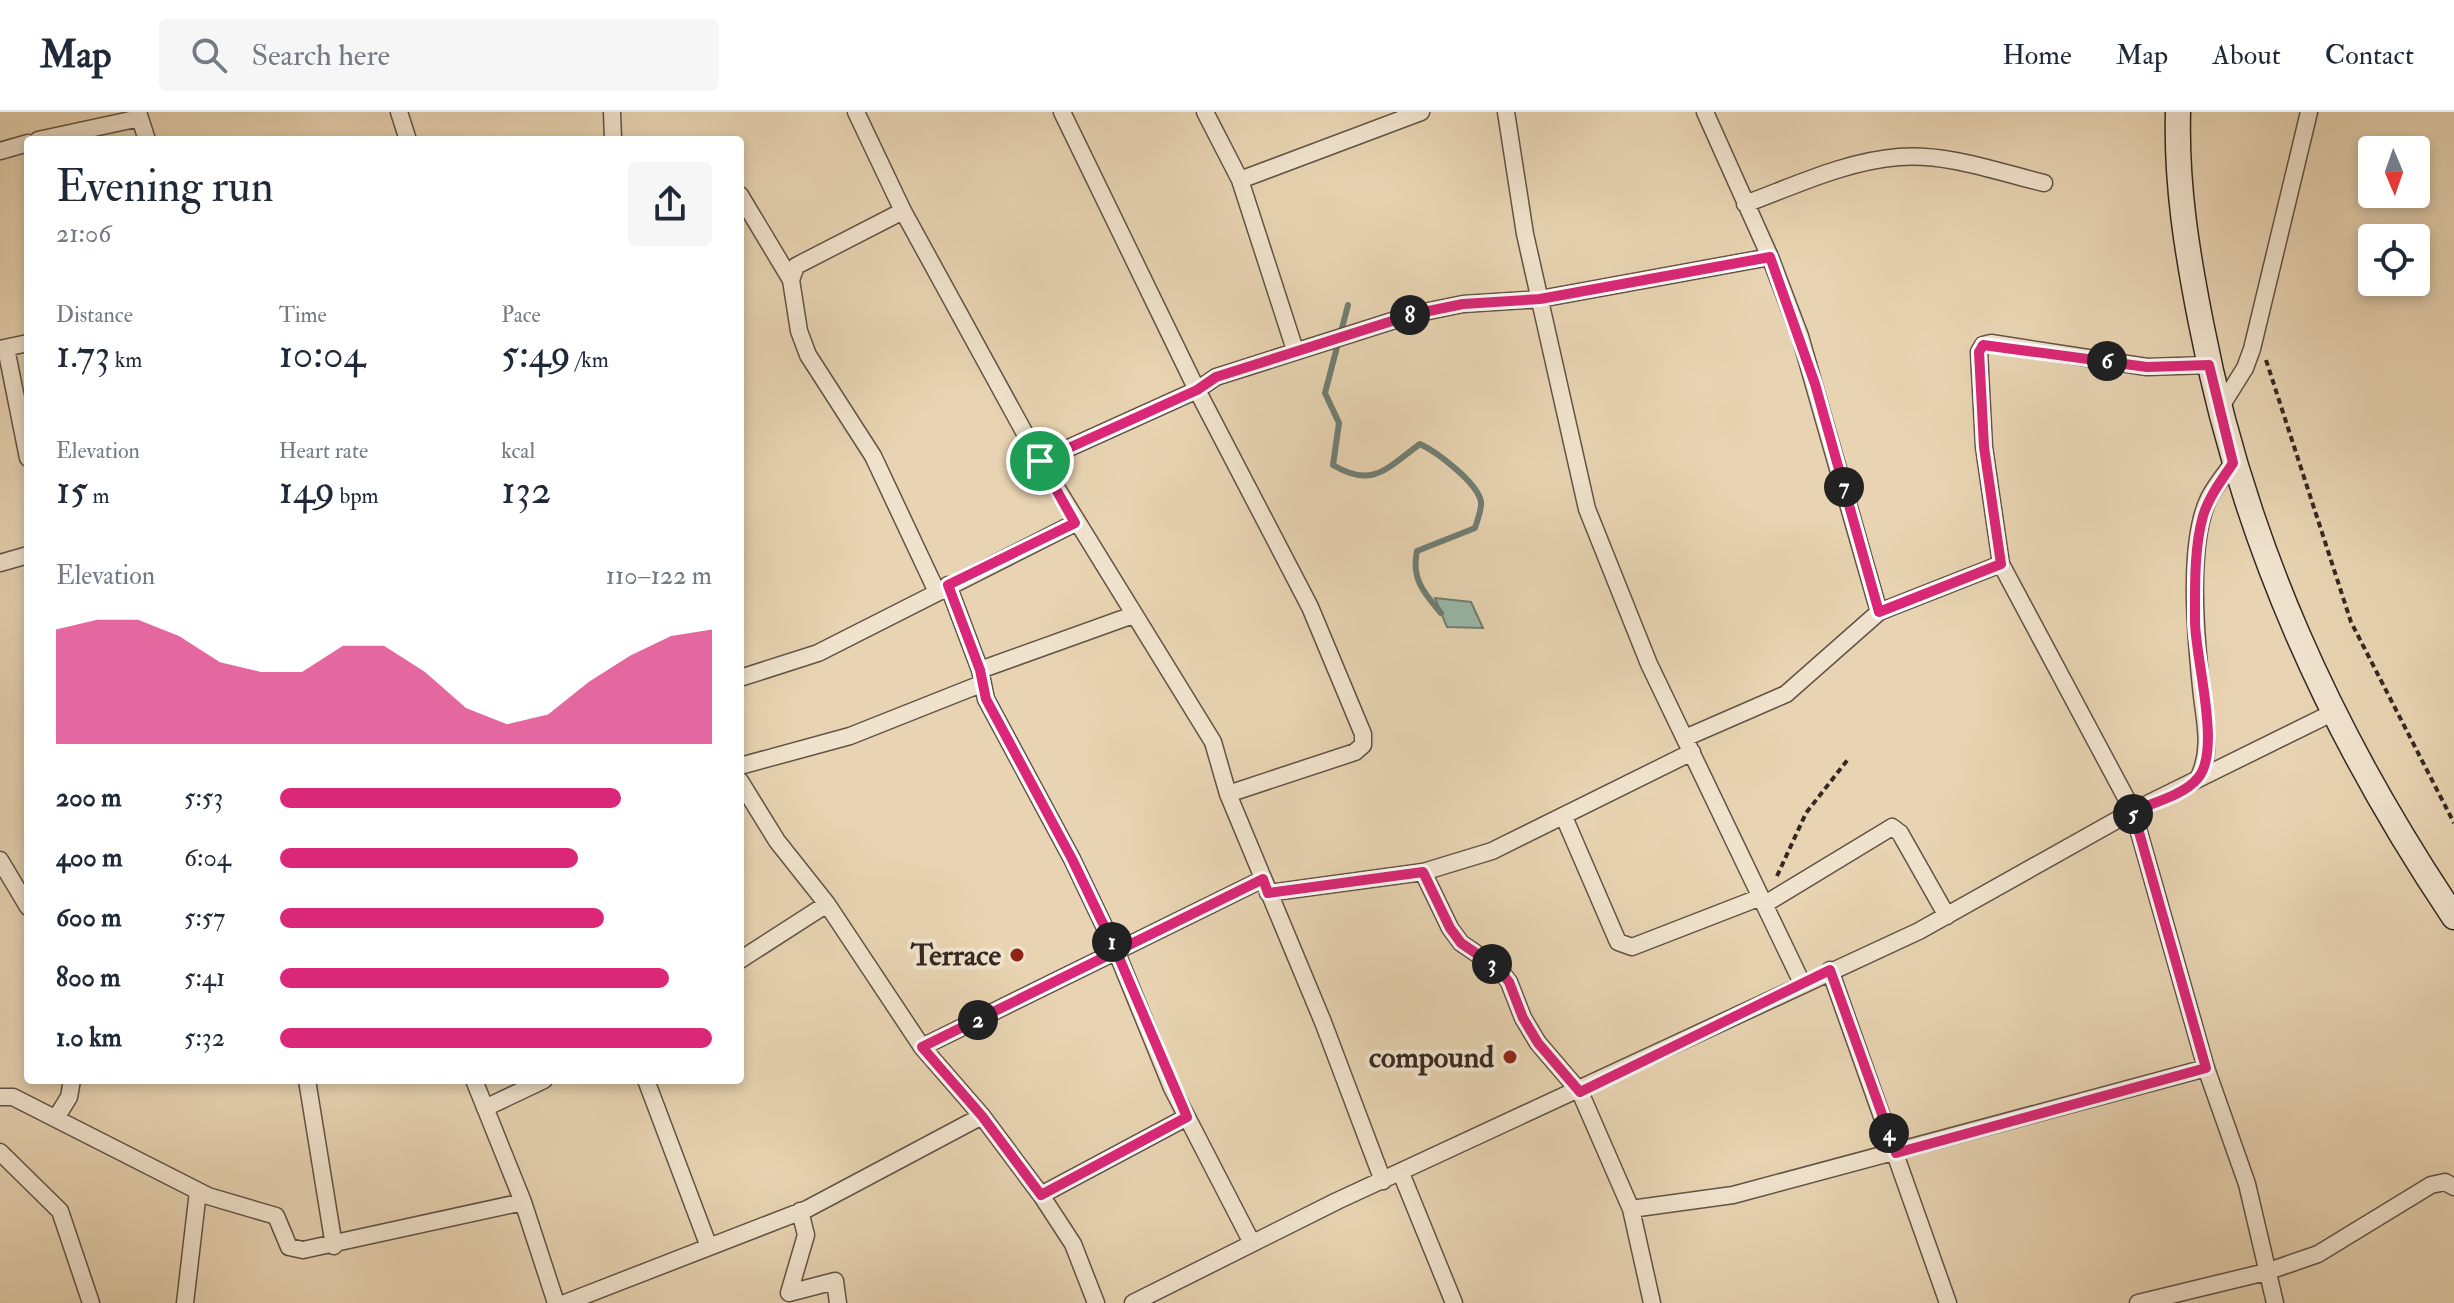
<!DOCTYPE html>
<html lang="en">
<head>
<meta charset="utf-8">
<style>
	:root { --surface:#fff; --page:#f6f6f7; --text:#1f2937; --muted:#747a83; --line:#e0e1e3; --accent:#db2777 }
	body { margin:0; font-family:"IM FELL Double Pica",serif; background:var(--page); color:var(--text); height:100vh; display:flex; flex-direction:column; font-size:30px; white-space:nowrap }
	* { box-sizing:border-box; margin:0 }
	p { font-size:26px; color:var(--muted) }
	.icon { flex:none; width:44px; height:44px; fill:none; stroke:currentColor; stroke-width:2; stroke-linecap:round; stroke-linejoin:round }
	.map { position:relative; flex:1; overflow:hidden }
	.side { position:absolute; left:24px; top:24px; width:720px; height:948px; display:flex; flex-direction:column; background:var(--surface); border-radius:8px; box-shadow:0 4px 12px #0003 }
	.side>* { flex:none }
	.needle { width:52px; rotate:178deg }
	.controls { position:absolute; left:2358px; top:24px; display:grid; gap:16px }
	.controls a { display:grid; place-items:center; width:72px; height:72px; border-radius:8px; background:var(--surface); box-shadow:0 4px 12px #0003; font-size:40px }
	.pin { position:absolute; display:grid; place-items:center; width:68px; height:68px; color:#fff; margin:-34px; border:4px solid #fff; border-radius:50%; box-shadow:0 2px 8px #0007 }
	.km { position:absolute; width:40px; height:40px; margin:-20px; border-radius:50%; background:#222; color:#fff; font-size:22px; line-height:40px; text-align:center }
	.round { display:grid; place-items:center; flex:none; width:84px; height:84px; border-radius:8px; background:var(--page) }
	.summary { display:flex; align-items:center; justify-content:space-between; height:136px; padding:0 32px }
	h1 { font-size:44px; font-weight:600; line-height:60px }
	.metrics { display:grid; grid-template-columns:repeat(3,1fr); gap:12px; height:136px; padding:8px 32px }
	.metrics div { display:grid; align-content:center }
	.metrics b { font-size:40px; font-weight:600 }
	.metrics small { font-size:22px; font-weight:400 }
	.metrics p { font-size:22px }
	.chart { height:224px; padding:16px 32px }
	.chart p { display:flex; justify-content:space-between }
	.chart svg { width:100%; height:144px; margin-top:8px; fill:var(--accent); opacity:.7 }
	ul { padding:0 32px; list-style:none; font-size:26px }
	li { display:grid; grid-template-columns:128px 96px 1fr; align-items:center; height:60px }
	li i { height:20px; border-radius:10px; background:var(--accent) }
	header { display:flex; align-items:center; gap:48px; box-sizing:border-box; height:112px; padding:0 40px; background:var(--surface); border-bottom:2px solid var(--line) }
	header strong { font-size:38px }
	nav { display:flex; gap:44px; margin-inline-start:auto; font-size:28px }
	.search { width:560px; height:72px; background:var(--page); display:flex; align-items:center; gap:20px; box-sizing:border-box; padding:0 28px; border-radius:8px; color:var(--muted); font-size:30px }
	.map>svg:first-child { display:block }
	.water { fill:#98b8a9; stroke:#707e73; stroke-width:2 }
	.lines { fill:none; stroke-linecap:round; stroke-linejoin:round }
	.stream { stroke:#707e73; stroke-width:6 }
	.street-casing { stroke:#625346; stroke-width:19 }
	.secondary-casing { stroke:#352822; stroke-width:27 }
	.path { stroke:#352822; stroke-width:4; stroke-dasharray:6 4; stroke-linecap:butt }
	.street { stroke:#f0e3cd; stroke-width:16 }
	.secondary { stroke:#f0e3cd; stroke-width:24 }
	.route-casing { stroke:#fff; stroke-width:16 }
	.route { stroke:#db2777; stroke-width:10 }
	.poi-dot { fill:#8f2418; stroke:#f0e3cd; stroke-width:3 }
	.labels { text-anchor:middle; stroke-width:8; stroke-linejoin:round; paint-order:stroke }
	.poi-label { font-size:30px; font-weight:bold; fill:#352822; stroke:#f0e3cd; text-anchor:end }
</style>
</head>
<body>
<header>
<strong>Map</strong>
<div class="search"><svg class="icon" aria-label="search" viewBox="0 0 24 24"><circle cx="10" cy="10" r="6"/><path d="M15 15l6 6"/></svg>Search here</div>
<nav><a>Home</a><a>Map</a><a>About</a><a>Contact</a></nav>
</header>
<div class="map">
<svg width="2454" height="1191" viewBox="0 0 2454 1191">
	<rect width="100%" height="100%" fill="#e8d4b2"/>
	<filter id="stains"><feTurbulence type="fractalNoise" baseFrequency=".0025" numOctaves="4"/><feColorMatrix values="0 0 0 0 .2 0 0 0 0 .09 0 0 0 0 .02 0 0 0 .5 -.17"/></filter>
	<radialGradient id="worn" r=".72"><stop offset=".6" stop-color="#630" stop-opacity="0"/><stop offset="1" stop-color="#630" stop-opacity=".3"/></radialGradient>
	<path class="water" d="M1435,486L1471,490L1483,516L1447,515Z"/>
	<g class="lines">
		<path class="stream" d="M1348,193L1325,281L1339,311L1333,353C1373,377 1387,356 1420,332C1437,340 1478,371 1481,390C1482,397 1477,409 1475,416L1417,439C1411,467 1424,481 1441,501"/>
		<g class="street-casing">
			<path id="street" d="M138,0L147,28
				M399,0L408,28
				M612,0L613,28
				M856,0L903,99L1040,349L1213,630L1228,682L1323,910L1383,1069
				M1062,0L1197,278L1310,495L1363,622V633L1355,640L1228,682
				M1205,0L1240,68L1295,238
				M1506,0L1525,122L1587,397L1649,552L1802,871
				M1705,0L1770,145L1800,224L1879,500
				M38,28L140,6
				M0,39L28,31
				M1240,68L1421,0
				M740,83L791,168L799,219L808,243L873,344L937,480
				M1745,92C1794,74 1846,49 1899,45C1947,41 1998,60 2044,71
				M791,168L796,154L903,99
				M6,236L28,346
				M0,237L28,231
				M2209,253L2147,255L1991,231L1983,233L1979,240L1984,335L2001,452L2133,699L2206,956L2247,1072L2275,1191
				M2220,296L2245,256L2252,237L2309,0
				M1040,349L1197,278L1216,265L1414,202L1463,192L1540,187L1770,145
				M0,451L28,443
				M948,473L980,558L986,587L1072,747L1117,841L1172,976L1252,1131
				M980,558L1133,503
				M740,566L818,541L1075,411
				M1685,626L1786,582L1879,500L2001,452
				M740,654L850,624L981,572
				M2199,665C2213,634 2204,608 2201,575C2196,526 2187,431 2209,386C2215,374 2225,362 2233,351
				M740,669L777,729L827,792L922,935L982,1004L1041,1083L1073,1132L1096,1191
				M1564,705L1618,830L1632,835L1761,785
				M0,748L28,795
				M1423,760L1450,816L1461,831L1499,857L1509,870L1523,906L1538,931L1580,980L1631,1097L1652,1191
				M1268,781L1423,760L1492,739L1692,640
				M1765,792L1892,715L1900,721L1947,804
				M740,848L827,792
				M1830,858L1948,1191
				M922,935L1263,767
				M307,968L334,1134
				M474,968L523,1090L556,1191
				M646,968L709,1135
				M0,985H13L208,1084L276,1104L289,1135L303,1138L523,1090
				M485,996L544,968
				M56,1006L69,985L72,968
				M0,1040L60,1099L91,1191
				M1401,1061L1454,1191
				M1041,1083L1187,1005
				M1631,1097L1733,1083L2206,956
				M800,1099L806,1123L789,1181L835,1169L838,1191
				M185,1191L198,1079
				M565,1191L807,1097L982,1004
				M1133,1191L1337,1089L1919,819L2133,699L2332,601
				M2138,1191L2266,1160L2318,1142L2431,1073L2445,1070L2454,1075"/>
		</g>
		<g class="secondary-casing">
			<path id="secondary" d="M2178,0C2176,73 2187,140 2201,211C2243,429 2331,622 2454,805"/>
		</g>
		<path class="path" d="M2266,248L2351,510L2454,711
			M1777,764L1806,701L1849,646"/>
		<use href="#street" class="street"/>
		<use href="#secondary" class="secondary"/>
	</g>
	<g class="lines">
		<g class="route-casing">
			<path id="route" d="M1040,349L1075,411L948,473L980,558L986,587L1072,747L1117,841L1187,1005L1041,1083L982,1004L922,935L1263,767L1268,781L1423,760L1450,816L1461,831L1499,857L1509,870L1523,906L1538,931L1580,980L1830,858L1896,1041L2206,956L2133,699C2153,691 2184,683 2198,666C2222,638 2195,546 2195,509C2195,475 2194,436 2203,404C2209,384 2222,368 2233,351L2209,253L2147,255L1983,233L1979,240L1984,335L2001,452L1879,500L1815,272L1770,145L1540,187L1463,192L1414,202L1216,265L1197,278L1040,349"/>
		</g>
		<use href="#route" class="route"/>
	</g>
	<g class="poi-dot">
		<circle cx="1017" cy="843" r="8"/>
		<circle cx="1510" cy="945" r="8"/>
	</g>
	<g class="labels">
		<g class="poi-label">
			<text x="1001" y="853">Terrace</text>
			<text x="1494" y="955">compound</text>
		</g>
	</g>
	<rect width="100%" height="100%" filter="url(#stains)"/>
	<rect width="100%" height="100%" fill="url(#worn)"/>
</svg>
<div class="controls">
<a><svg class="needle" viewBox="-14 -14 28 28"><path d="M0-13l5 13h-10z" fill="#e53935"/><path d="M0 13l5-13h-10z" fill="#747a83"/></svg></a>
<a><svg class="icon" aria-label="locate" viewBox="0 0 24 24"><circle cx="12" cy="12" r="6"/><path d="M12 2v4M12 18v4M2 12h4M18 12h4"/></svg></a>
</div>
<div class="pin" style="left:1040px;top:349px;background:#1e9e55"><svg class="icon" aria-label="arrive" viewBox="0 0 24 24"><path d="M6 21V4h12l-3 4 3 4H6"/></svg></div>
<b class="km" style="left:1112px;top:830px">1</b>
<b class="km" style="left:978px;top:908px">2</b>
<b class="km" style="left:1492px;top:852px">3</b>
<b class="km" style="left:1889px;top:1021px">4</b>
<b class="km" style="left:2133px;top:702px">5</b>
<b class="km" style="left:2107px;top:249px">6</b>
<b class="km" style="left:1844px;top:375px">7</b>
<b class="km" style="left:1410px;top:203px">8</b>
<section class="side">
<div class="summary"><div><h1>Evening run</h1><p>21:06</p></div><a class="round"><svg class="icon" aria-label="share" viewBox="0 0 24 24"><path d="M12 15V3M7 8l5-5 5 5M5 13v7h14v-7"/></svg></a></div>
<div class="metrics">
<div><p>Distance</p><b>1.73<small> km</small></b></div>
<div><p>Time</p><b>10:04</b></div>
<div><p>Pace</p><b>5:49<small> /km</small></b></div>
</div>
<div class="metrics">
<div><p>Elevation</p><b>15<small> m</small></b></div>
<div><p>Heart rate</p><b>149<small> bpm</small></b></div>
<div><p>kcal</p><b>132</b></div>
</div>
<div class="chart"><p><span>Elevation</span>110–122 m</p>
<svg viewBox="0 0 160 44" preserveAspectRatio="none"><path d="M0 44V9L10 6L20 6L30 11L40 19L50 22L60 22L70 14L80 14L90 22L100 33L110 38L120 35L130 25L140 17L150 11L160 9V44z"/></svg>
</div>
<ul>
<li><b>200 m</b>5:53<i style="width:79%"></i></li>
<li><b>400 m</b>6:04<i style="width:69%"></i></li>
<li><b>600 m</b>5:57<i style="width:75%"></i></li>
<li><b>800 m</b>5:41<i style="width:90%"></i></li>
<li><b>1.0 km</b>5:32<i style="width:100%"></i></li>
</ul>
</section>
</div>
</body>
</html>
